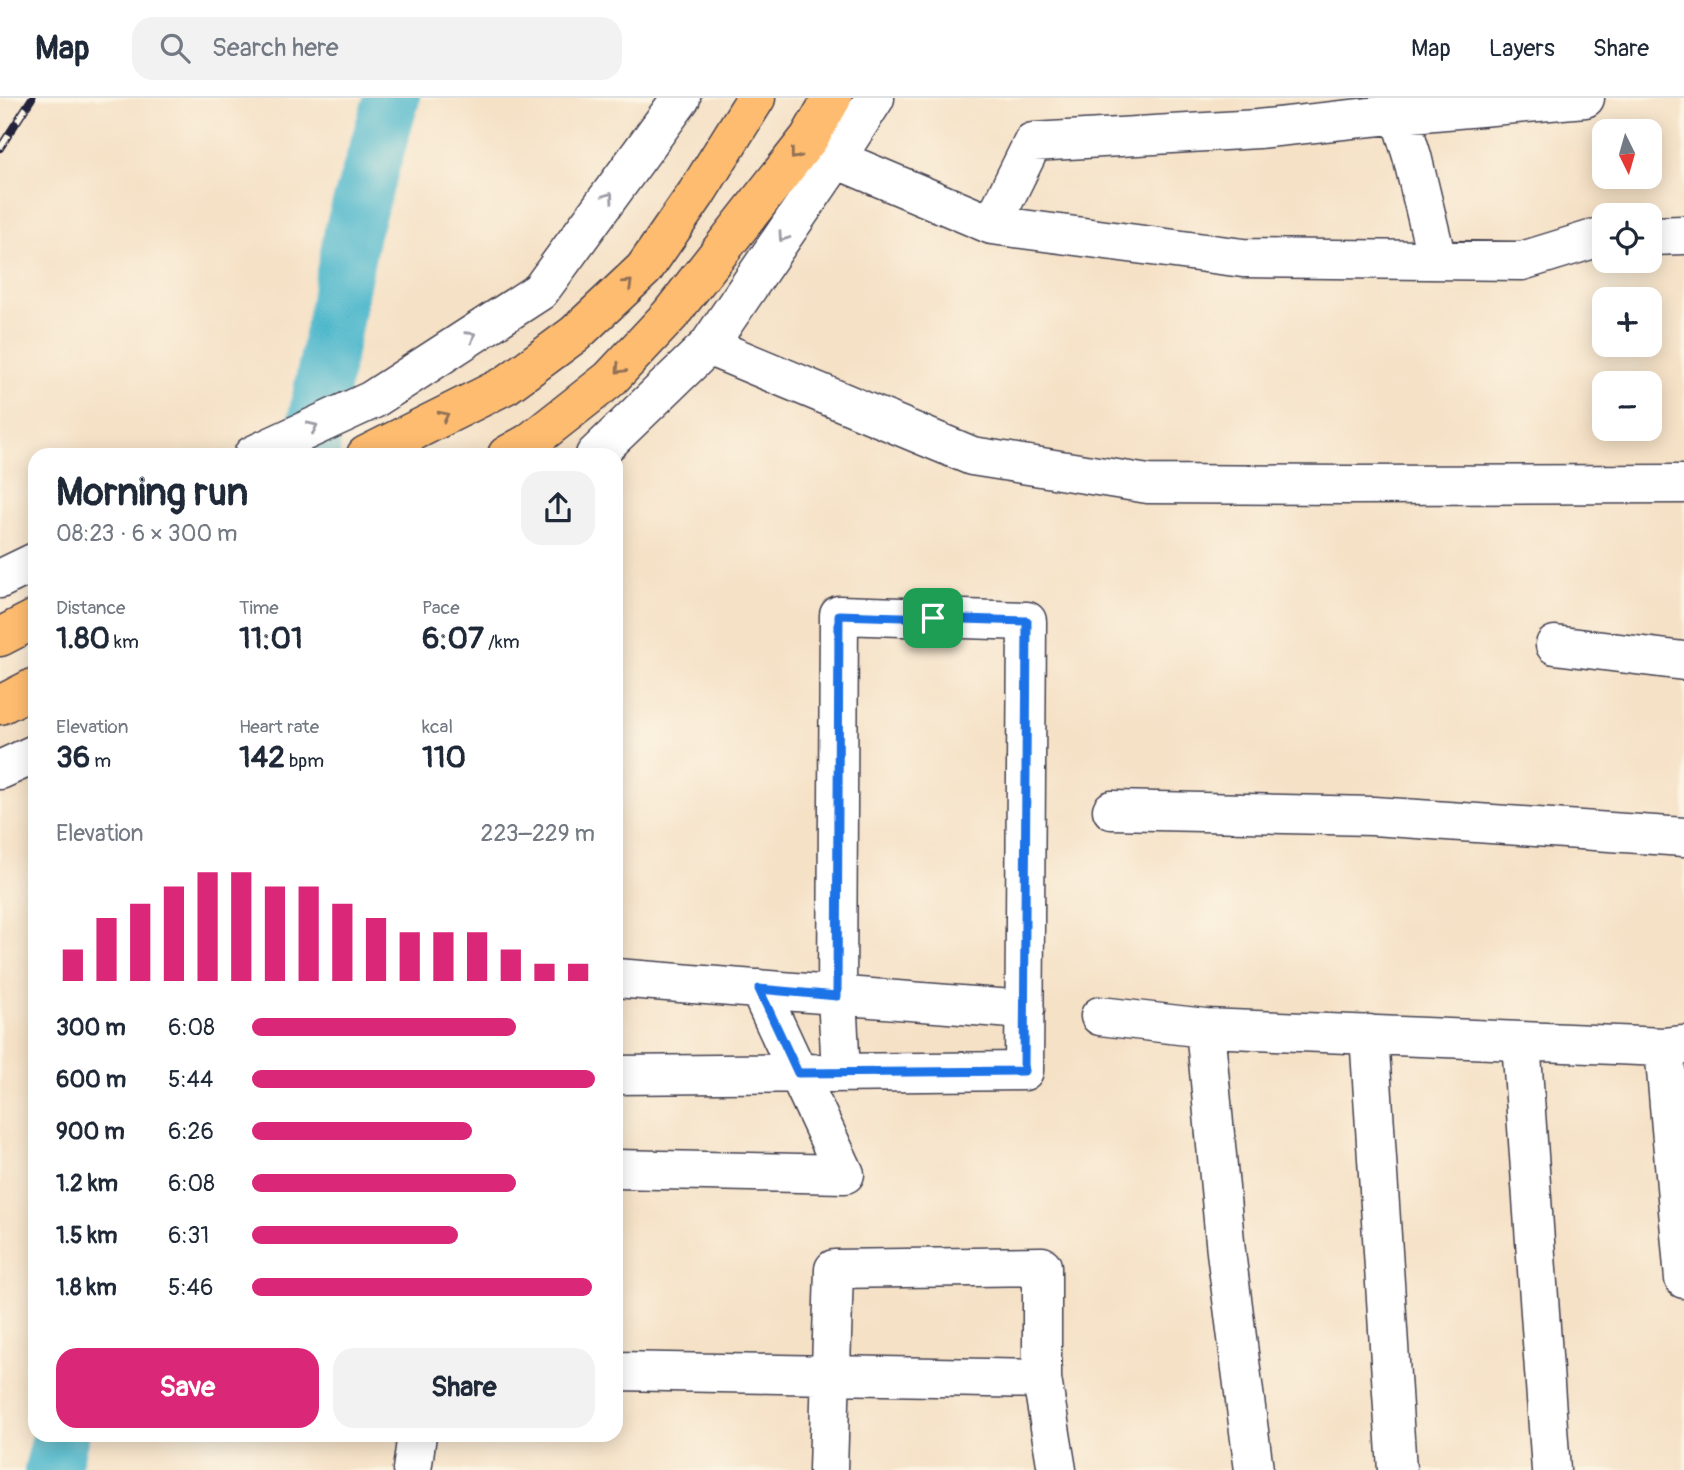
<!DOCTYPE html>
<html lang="en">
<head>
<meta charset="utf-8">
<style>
	:root { --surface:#fff; --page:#f2f2f3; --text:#1f2937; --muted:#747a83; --line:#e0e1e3; --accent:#db2777 }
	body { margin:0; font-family:Pangolin,sans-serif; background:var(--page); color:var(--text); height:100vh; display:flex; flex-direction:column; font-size:26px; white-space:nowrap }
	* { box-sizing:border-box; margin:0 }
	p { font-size:23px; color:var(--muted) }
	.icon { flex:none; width:38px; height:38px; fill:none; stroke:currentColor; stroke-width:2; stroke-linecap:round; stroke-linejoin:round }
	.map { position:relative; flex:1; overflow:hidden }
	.panel { position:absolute; left:28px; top:350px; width:595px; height:994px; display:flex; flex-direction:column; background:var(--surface); border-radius:21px; box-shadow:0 4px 18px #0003 }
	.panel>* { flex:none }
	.needle { width:46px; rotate:175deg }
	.tools { position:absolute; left:1592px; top:21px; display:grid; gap:14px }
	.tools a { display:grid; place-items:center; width:70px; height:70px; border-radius:14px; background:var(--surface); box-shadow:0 4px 18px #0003; font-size:35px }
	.pin { position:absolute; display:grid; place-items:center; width:60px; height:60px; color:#fff; margin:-30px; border-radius:14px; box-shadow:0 4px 10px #0006 }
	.round { display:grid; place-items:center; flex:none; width:74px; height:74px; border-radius:21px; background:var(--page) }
	.head { display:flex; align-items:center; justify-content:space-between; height:119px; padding:0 28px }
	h1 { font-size:38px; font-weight:700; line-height:52px }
	.figures { display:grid; grid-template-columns:repeat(3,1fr); gap:10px; height:119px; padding:7px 28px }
	.figures div { display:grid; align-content:center }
	.figures b { font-size:30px; font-weight:700 }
	.figures small { font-size:19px; font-weight:400 }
	.figures p { font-size:19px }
	.chart { height:196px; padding:14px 28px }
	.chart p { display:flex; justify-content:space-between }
	.chart svg { width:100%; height:126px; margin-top:7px; stroke:var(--accent); stroke-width:6 }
	.action { display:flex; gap:14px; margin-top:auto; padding:14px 28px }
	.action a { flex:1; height:80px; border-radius:21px; background:var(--accent); color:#fff; font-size:28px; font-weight:700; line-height:80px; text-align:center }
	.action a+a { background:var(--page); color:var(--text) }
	ul { padding:0 28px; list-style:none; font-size:23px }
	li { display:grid; grid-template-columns:112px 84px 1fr; align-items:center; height:52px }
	li i { height:18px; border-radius:9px; background:var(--accent) }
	header { display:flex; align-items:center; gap:42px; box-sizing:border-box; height:98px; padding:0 35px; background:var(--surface); border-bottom:2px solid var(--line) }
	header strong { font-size:33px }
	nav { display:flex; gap:38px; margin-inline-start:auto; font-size:24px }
	.search { width:490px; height:63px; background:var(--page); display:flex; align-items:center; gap:18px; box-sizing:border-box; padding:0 24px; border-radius:21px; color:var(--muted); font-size:26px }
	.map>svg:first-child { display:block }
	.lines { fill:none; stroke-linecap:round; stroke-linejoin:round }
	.river { stroke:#4eb7cc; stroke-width:56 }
	.minor-casing { stroke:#423f50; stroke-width:41 }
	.highway-casing { stroke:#423f50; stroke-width:41 }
	.minor { stroke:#fff; stroke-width:38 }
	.highway { stroke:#febc70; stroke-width:38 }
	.rail-casing { stroke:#22223b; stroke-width:8 }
	.rail { stroke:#fcf5e5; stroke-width:5; stroke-dasharray:16; stroke-linecap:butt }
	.oneway { stroke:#906f56 }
	.oneway2 { stroke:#9c9ca7 }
	.route-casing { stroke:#fff; stroke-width:14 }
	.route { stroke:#1a73e8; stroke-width:9 }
</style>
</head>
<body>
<header>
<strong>Map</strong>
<div class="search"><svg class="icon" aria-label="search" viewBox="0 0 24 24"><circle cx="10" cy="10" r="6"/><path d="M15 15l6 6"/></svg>Search here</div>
<nav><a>Map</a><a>Layers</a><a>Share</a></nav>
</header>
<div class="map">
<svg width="1684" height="1372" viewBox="0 0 1684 1372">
	<rect width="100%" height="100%" fill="#fcf5e5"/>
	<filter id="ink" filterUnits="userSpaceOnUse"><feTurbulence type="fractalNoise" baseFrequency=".0143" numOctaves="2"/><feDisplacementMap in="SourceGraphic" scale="14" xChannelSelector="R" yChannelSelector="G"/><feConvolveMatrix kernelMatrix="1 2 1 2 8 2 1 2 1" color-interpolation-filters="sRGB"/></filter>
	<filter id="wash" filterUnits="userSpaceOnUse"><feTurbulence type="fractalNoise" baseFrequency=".00686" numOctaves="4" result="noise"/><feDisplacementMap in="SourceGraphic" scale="28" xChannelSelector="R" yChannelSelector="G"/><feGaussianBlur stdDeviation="1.57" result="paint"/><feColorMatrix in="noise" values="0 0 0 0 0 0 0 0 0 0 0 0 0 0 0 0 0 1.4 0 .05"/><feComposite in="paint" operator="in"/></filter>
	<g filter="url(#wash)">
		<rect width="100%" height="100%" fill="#f5e1c6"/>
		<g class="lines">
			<path class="river" d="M312,357L313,336L352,134L392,0
				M52,1372L61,1337"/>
		</g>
	</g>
	<g filter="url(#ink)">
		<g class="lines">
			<g class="minor-casing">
				<path id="minor" d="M1399,16L1412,58L1437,162
					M836,61L992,127L1243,160L1522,163L1600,139H1605
					M992,127L1033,44L1258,31L1399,16L1585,0
					M1650,138L1684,137
					M708,248L972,358L1148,386L1348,387L1684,386
					M253,357L372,302L540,193L681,0
					M595,357L708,248L836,61L875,0
					M0,481L35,464
					M1555,547L1684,563
					M0,672L35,656
					M1112,712L1373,718L1684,739
					M616,880L1025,912
					M1100,918L1205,930
					M1369,936L1397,1372
					M1521,943L1551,1372
					M1684,947L1664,949L1684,1181
					M616,977L1024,973L1027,523L839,517L837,898L841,975
					M616,1071L845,1076L759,891
					M616,1273L1042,1281
					M412,1372L417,1337
					M828,1372L834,1171L1042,1168V1281L1057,1372
					M1254,1372L1226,1154L1205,930L1664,949"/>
			</g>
			<g class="highway-casing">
				<path id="highway" d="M366,357L506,287L575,236L644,171L696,96L756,0
					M507,357L530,344L610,281L670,217L809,40L832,0
					M0,539L35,521
					M0,607L35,589"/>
			</g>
			<use href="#minor" class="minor"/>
			<use href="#highway" class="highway"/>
			<g class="rail-casing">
				<path id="rail" d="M0,50L32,0"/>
			</g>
			<use href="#rail" class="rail"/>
		</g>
		<defs><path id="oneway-chevron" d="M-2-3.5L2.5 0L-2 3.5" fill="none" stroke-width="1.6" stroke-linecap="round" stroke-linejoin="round" transform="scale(1.75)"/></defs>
		<g class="oneway">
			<use href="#oneway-chevron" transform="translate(795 57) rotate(128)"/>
			<use href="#oneway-chevron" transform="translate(628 186) rotate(-43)"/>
			<use href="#oneway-chevron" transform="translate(620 271) rotate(133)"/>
			<use href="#oneway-chevron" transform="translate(444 318) rotate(-27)"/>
		</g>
		<g class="oneway2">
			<use href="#oneway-chevron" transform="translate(609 99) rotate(-54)"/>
			<use href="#oneway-chevron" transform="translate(783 139) rotate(124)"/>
			<use href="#oneway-chevron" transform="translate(471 238) rotate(-33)"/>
			<use href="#oneway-chevron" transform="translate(313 329) rotate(-25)"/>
		</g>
	</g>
	<g class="lines" filter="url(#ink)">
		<g class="route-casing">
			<path id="route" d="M839,517L1027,523L1024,973L798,975L759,891L837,898Z"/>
		</g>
		<use href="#route" class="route"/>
	</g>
</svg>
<div class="tools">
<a><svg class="needle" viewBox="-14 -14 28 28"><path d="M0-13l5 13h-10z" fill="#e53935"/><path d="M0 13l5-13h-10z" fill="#747a83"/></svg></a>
<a><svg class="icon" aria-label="locate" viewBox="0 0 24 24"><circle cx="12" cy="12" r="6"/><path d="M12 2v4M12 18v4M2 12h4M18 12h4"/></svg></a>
<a>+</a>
<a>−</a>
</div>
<div class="pin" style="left:933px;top:520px;background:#1e9e55"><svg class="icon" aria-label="arrive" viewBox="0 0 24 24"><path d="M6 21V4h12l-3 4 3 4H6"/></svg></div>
<section class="panel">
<div class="head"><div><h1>Morning run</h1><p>08:23 · 6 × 300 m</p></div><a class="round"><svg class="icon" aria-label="share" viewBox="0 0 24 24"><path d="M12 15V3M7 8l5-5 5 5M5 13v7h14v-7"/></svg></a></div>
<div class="figures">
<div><p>Distance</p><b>1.80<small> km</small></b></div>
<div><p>Time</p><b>11:01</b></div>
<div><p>Pace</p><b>6:07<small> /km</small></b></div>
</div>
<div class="figures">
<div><p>Elevation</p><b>36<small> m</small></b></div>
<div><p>Heart rate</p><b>142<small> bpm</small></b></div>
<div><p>kcal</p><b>110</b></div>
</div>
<div class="chart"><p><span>Elevation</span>223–229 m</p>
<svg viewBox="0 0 160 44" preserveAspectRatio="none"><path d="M5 44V33M15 44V22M25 44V17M35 44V11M45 44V6M55 44V6M65 44V11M75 44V11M85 44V17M95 44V22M105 44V27M115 44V27M125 44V27M135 44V33M145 44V38M155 44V38"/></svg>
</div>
<ul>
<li><b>300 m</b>6:08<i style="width:77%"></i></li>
<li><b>600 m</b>5:44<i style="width:100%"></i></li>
<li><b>900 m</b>6:26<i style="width:64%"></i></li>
<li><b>1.2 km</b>6:08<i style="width:77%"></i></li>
<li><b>1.5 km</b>6:31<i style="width:60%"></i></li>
<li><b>1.8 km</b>5:46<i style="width:99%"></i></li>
</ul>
<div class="action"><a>Save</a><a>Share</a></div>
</section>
</div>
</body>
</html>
